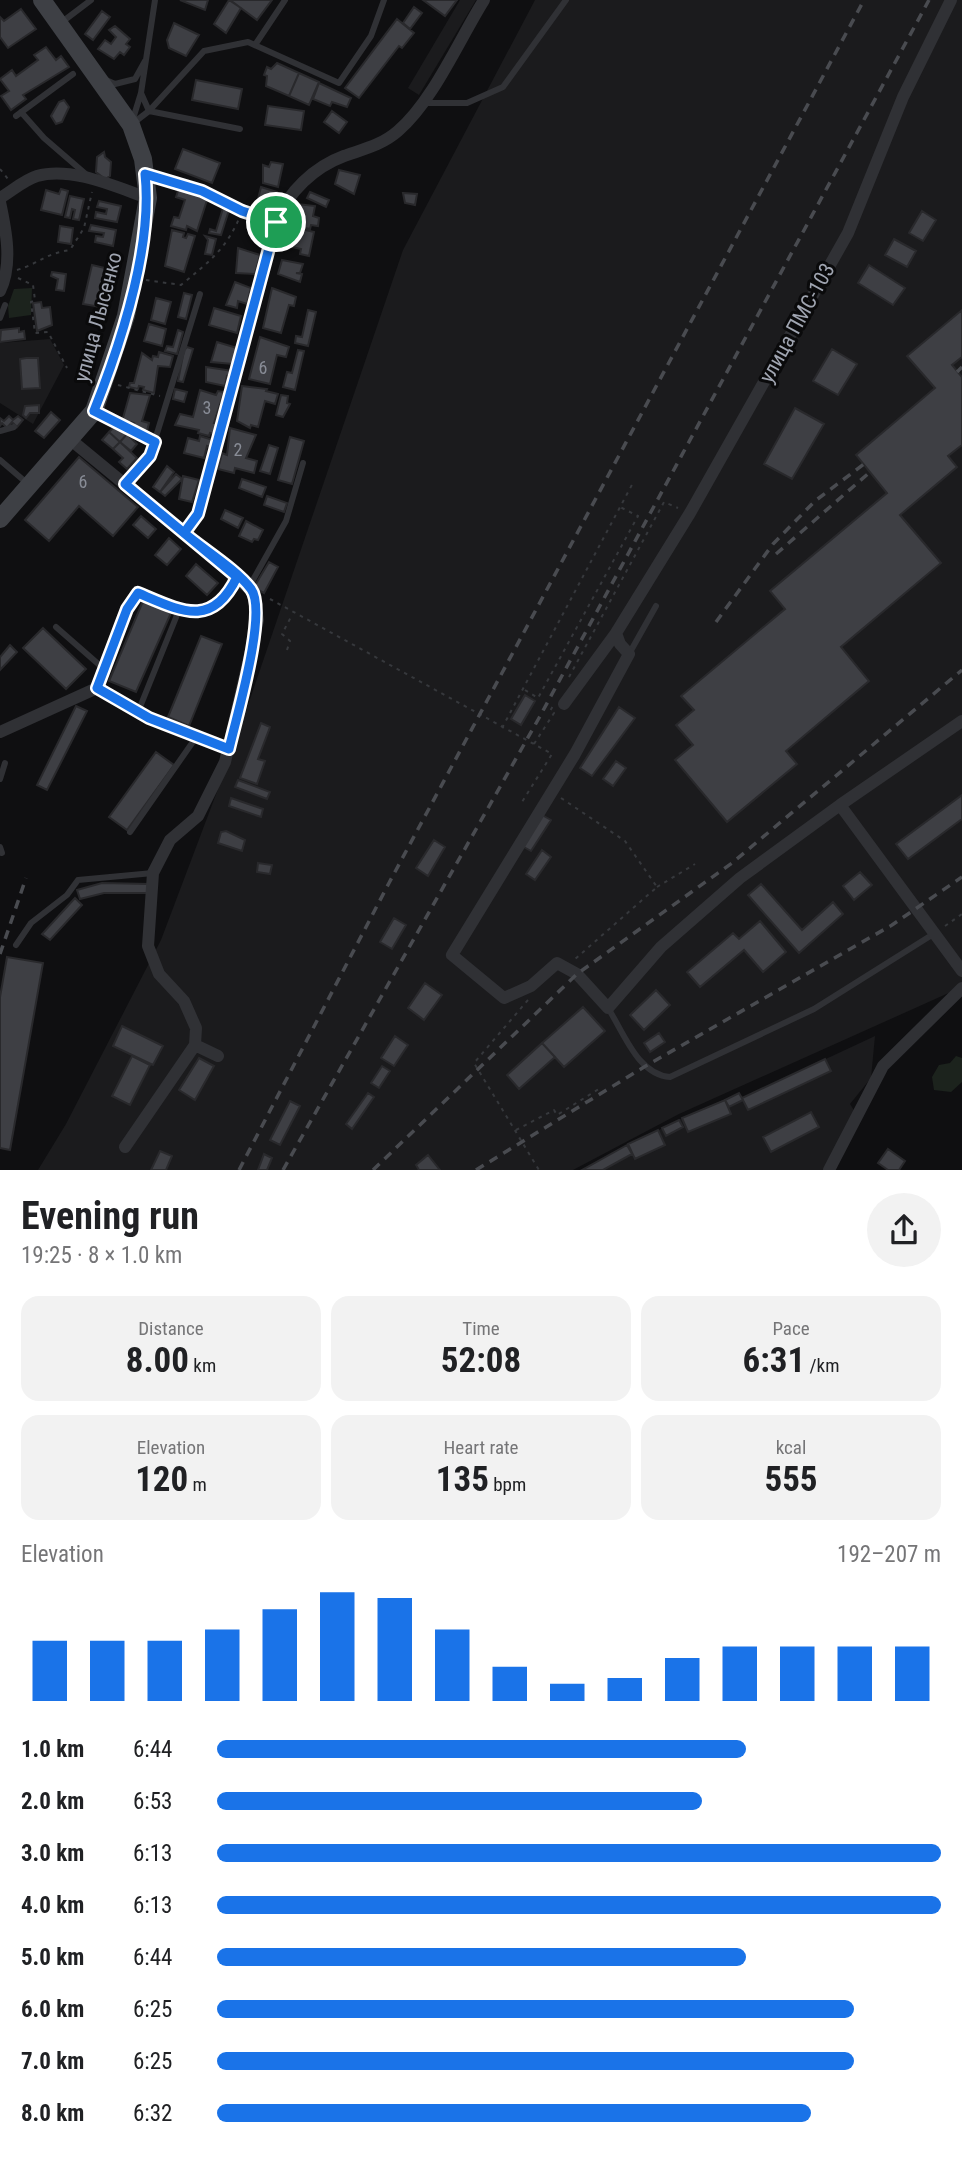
<!DOCTYPE html>
<html lang="en">
<head>
<meta charset="utf-8">
<style>
	:root { --surface:#fff; --page:#f2f2f2; --text:#202124; --muted:#757577; --accent:#1a73e8 }
	body { margin:0; font-family:"Roboto Condensed",sans-serif; background:var(--page); color:var(--text); height:100vh; display:flex; flex-direction:column; font-size:26px; white-space:nowrap }
	* { box-sizing:border-box; margin:0 }
	p { font-size:23px; color:var(--muted) }
	.icon { flex:none; width:38px; height:38px; fill:none; stroke:currentColor; stroke-width:2; stroke-linecap:round; stroke-linejoin:round }
	.map { position:relative; height:1170px; overflow:hidden }
	.panel { display:flex; flex-direction:column; background:var(--surface); flex:1 }
	.panel>* { flex:none }
	.pin { position:absolute; display:grid; place-items:center; width:60px; height:60px; color:#fff; margin:-30px; border:4px solid #fff; border-radius:50%; box-shadow:0 2px 7px #0007 }
	.round { display:grid; place-items:center; flex:none; width:74px; height:74px; border-radius:37px; background:var(--page) }
	.head { display:flex; align-items:center; justify-content:space-between; height:119px; padding:0 21px }
	h1 { font-size:38px; font-weight:700; line-height:52px }
	.figures { display:grid; grid-template-columns:repeat(3,1fr); gap:10px; height:119px; padding:7px 21px }
	.figures div { display:grid; align-content:center; border-radius:18px; background:var(--page); text-align:center }
	.figures b { font-size:35px; font-weight:700 }
	.figures small { font-size:19px; font-weight:400 }
	.figures p { font-size:19px }
	.chart { height:196px; padding:14px 21px }
	.chart p { display:flex; justify-content:space-between }
	.chart svg { width:100%; height:126px; margin-top:7px; stroke:var(--accent); stroke-width:6 }
	ul { padding:0 21px; list-style:none; font-size:23px }
	li { display:grid; grid-template-columns:112px 84px 1fr; align-items:center; height:52px }
	li i { height:18px; border-radius:9px; background:var(--accent) }
	.map>svg:first-child { display:block }
	.built { fill:#1b1b1d }
	.green { fill:#1c231d }
	.building { fill:#3e3f44; stroke:#29292c; stroke-width:2 }
	.lines { fill:none; stroke-linecap:round; stroke-linejoin:round }
	.path { stroke:#36383c; stroke-width:2; stroke-dasharray:3.5 5; stroke-linecap:butt }
	.service { stroke:#303135; stroke-width:6 }
	.minor { stroke:#303135; stroke-width:12 }
	.secondary { stroke:#3e4045; stroke-width:18 }
	.rail { stroke:#494b50; stroke-width:3.5; stroke-dasharray:9 7; stroke-linecap:butt }
	.route-casing { stroke:#fff; stroke-width:14 }
	.route { stroke:#1a73e8; stroke-width:9 }
	.labels { text-anchor:middle; stroke-width:6; stroke-linejoin:round; paint-order:stroke }
	.number-label { font-size:18px; fill:#888c96 }
	.street-label { font-size:21px; fill:#a0a5b1; stroke:#0a0a0b }
</style>
</head>
<body>
<div class="map">
<svg width="962" height="1170" viewBox="0 0 962 1170">
	<rect width="100%" height="100%" fill="#0f0f11"/>
	<path class="built" d="M460,0H476L419,95L408,88Z
		M535,0H962V987L679,1114L573,1170H38L66,1124L161,940L232,752L403,250Z
		M50,339L64,365L33,424L0,403V343Z
		M875,1036L871,1078L850,1104L855,1112L824,1170H582L682,1118L739,1093L742,1098Z"/>
	<path class="green" d="M32,288L31,315L9,318L8,306L14,289Z
		M956,1056L962,1058V1082L951,1092L934,1090L932,1077L939,1065L950,1063Z"/>
	<path class="building" d="M180,0H208L205,10Z
		M229,0L241,8L226,33L214,24Z
		M230,0H272L257,20Z
		M423,0H457L445,16Z
		M414,7L422,13L410,29L403,23Z
		M21,9L36,29L8,48L0,37V17L4,21Z
		M102,11L110,17L93,40L85,34Z
		M397,19L414,33L402,48L399,46L359,98L345,88Z
		M174,23L199,35L186,56L169,48L167,40Z
		M115,26L130,39L126,44L130,47L124,55L120,52L114,59L98,49L105,40L111,44L116,37L109,30Z
		M46,47L56,60L61,56L69,67L23,95L26,99L11,110L1,96L9,91L0,79L12,70L16,76L38,60L34,55Z
		M277,63L299,73L289,96L266,86L267,76L264,75L267,67L271,69Z
		M299,73L319,82L309,105L289,96Z
		M196,80L242,89L238,109L192,100Z
		M319,83L351,98L347,107L332,102L330,106L313,99Z
		M64,100L69,107L62,122L56,124L51,116L59,102Z
		M268,106L304,111L301,130L265,125Z
		M332,111L347,122L339,133L324,122Z
		M183,149L220,163L212,183L175,169Z
		M104,152L105,157L111,162L110,176L105,179L96,172L97,157Z
		M271,162L283,164L278,187L263,183V165L269,167Z
		M339,170L360,175L354,194L335,184Z
		M261,187L277,192L273,208L256,207Z
		M179,188L208,197L197,231L187,226L186,230L171,226L174,217L179,218L185,200L176,197Z
		M61,189L68,191L62,215L41,210L46,190L59,194Z
		M310,192L329,200L326,207L307,198Z
		M403,193L417,194L415,205L405,203Z
		M70,196L84,199L79,220L73,219L75,210L72,209L70,218L65,217Z
		M99,201L121,206L117,222L95,218L96,212L106,214L107,209L97,207Z
		M297,204L315,206L313,216L319,218L318,226L311,225L310,229L300,227L301,223L293,221Z
		M224,205L230,207L221,235L209,233L210,229L216,231Z
		M922,211L936,220L923,241L909,233Z
		M91,225L116,230L113,246L95,242L96,236L103,237L104,233L89,231Z
		M60,226L73,228L71,244L58,242Z
		M301,229L314,232L309,256L300,254L301,249L287,246L290,232L300,234Z
		M172,230L184,233L183,237L186,238L188,234L195,236L184,272L165,266Z
		M205,236L216,239L212,255L205,254L208,240Z
		M894,239L916,251L907,267L885,255Z
		M238,248L260,255L255,274L236,273Z
		M282,260L303,264L300,273H296L302,274L300,282L278,274Z
		M92,265L109,269L101,307L83,304Z
		M869,265L905,288L893,305L858,283Z
		M52,272L66,274L64,291L56,290L58,279L51,276Z
		M235,282L251,288L247,304L238,301L237,308L226,305Z
		M272,288L296,297L294,306L289,305L281,333L263,328Z
		M184,293L192,295L186,319L178,317Z
		M156,298L171,302L165,324L151,320Z
		M41,302L42,308L50,307L52,325L37,331L33,303Z
		M214,308L241,316L237,333L209,325Z
		M308,310L316,312L308,346L295,343L296,336L302,337Z
		M962,310V357L952,365L962,377V445L948,456L957,467L900,515L941,563L841,647L869,681L786,751L797,764L727,822L675,760L693,745L676,725L694,710L681,696L785,609L770,591L887,493L856,455L935,388L907,356Z
		M149,324L166,329L162,346L144,341Z
		M19,328V332L24,331L25,339L0,342L1,330Z
		M178,330L183,332L177,354L165,351L167,346L173,347Z
		M260,337L289,347L286,357L277,355L270,384L249,379Z
		M217,342L237,348L233,364L211,362Z
		M187,347L193,349L183,382L178,381L184,350Z
		M832,349L857,364L838,395L813,381Z
		M298,350L304,351L295,390L283,387L287,372L292,373Z
		M159,352L173,356L170,367L158,366L154,393L143,390L144,387L139,386L138,389L129,387L130,383H134L142,353L152,360L153,356L158,357Z
		M26,358H38L40,388L22,389L20,359Z
		M206,367L233,371L231,377L227,376L225,386L206,382Z
		M242,386L267,389L266,391L278,394L275,404L265,401L258,427L251,425L250,428L237,421Z
		M175,389L187,392L184,402L173,399Z
		M200,390L216,395L218,391L224,392L214,423H217L214,434L210,433L209,436L198,433L199,430L175,425L180,414L193,417Z
		M130,393L150,395L142,421L149,423L147,431L132,428L134,423L131,422L129,427L121,425Z
		M281,395L288,396L287,403L290,404L283,417L276,415Z
		M39,405V413H30L26,418L23,415L25,406Z
		M795,408L824,424L792,479L764,464Z
		M51,412L60,420L44,438L35,431Z
		M9,416L13,420L18,416L23,420L17,427L12,422L7,428L2,423L0,426V418L4,421Z
		M116,425L127,434L120,442L109,432Z
		M230,428L256,435L246,458L257,461L254,473L235,468L234,473L218,469L222,453L227,455Z
		M109,432L120,442L113,449L102,440Z
		M127,434L137,444L131,451L120,442Z
		M200,436L213,440L211,448L207,446L204,458L184,453L188,438L199,441Z
		M290,437L304,441L292,484L278,480Z
		M120,442L137,458L127,469L119,462L123,458L113,449Z
		M269,445L278,448L270,474L260,471Z
		M79,457L138,507L113,536L79,506L49,541L25,520Z
		M167,466L174,472L160,492L153,487Z
		M176,474L182,479L165,496L160,492Z
		M183,476L199,480L192,502L179,499Z
		M242,479L266,487L262,497L239,488Z
		M267,496L287,503L284,512L264,505Z
		M225,510L243,518L238,528L221,519Z
		M141,516L156,529L148,538L133,525Z
		M246,521L263,530L258,540L254,539L252,542L239,536Z
		M169,538L181,549L167,565L155,555Z
		M269,562L278,567L264,593L254,587Z
		M196,564L218,583L207,595L186,576Z
		M143,601L171,613L136,692L109,681Z
		M43,628L86,669L66,689L23,648Z
		M201,636L222,644L189,726L168,717Z
		M10,645L17,652L0,670V657Z
		M525,695L535,701L521,725L511,719Z
		M76,706L87,711L47,790L37,785Z
		M619,707L635,718L592,776L580,768Z
		M261,723L270,727L258,759L265,761L257,784L240,778Z
		M156,752L174,765L127,830L109,817Z
		M616,761L626,768L613,786L603,779Z
		M238,780L270,792L267,799L235,787Z
		M962,795V819L908,859L896,844Z
		M231,798L263,809L261,817L229,806Z
		M542,815L551,820L531,851L522,846Z
		M226,831L245,840L242,851L218,843L221,832Z
		M434,840L445,847L428,876L416,868Z
		M542,850L551,857L535,880L526,874Z
		M258,863L272,865L270,874L257,872Z
		M860,872L872,885L854,900L843,886Z
		M102,883L149,884L150,893H104L80,899L77,890Z
		M761,884L802,930L833,902L843,914L799,953L748,895Z
		M75,898L82,905L50,940L42,934Z
		M394,918L406,925L392,949L380,942Z
		M760,921L786,952L763,972L744,950L700,987L687,972L733,933L739,939Z
		M7,957L43,963L10,1150L0,1148V997Z
		M425,983L442,995L424,1020L408,1008Z
		M656,990L670,1005L644,1030L630,1015Z
		M583,1007L605,1031L564,1067L542,1043Z
		M122,1026L163,1046L153,1065L113,1046Z
		M659,1033L665,1042L650,1052L644,1043Z
		M395,1036L408,1045L394,1066L381,1058Z
		M542,1043L555,1057L519,1089L507,1075Z
		M132,1056L150,1065L130,1105L112,1096Z
		M199,1058L214,1066L195,1100L179,1090Z
		M825,1059L831,1071L748,1110L742,1098Z
		M382,1066L390,1071L379,1088L371,1083Z
		M368,1093L374,1097L352,1129L346,1124Z
		M739,1093L743,1100L729,1107L725,1100Z
		M725,1100L731,1114L688,1132L682,1118Z
		M290,1101L300,1106L280,1145L270,1140Z
		M811,1112L819,1127L771,1152L763,1137Z
		M679,1120L683,1127L666,1136L662,1128Z
		M658,1130L665,1145L635,1159L628,1144Z
		M627,1145L632,1154L603,1170H582Z
		M888,1149L905,1161L899,1170H888L878,1163Z
		M160,1151L172,1156L166,1170H151Z
		M264,1154L272,1158L267,1170H258Z
		M428,1155L440,1170H419L416,1165Z"/>
	<g class="lines">
		<path class="path" d="M0,169L8,179
			M160,178L202,191L242,211L265,218
			M17,270C40,263 44,254 70,250L84,228L92,192
			M18,278L33,285L35,300L31,302L35,333L48,332L67,368
			M146,280L181,285C209,262 229,247 242,211
			M118,385L160,396
			M107,418L146,438
			M270,599L552,754L522,802
			M287,650L290,641L282,634L292,615
			M569,677L664,502L678,508
			M525,690L538,698L638,516L620,507
			M502,728L634,481
			M534,744L554,713L550,711L553,706
			M561,798L625,841L657,887L574,960
			M657,887L695,864
			M945,926L962,914
			M528,1000L474,1063L539,1170
			M516,1130L554,1110L557,1115L602,1087"/>
		<path class="service" d="M62,22L91,0
			M255,45L285,0
			M106,80L115,84L135,79L145,61
			M141,93L149,111L240,129
			M424,103H467L503,87L566,0
			M21,112L44,138L88,176
			M16,116L73,74
			M132,122L141,93L155,0
			M132,124L149,111L204,51L248,42L339,83L371,36L384,0
			M0,318L5,305
			M0,431L14,427
			M0,460L28,484
			M125,484L150,456L200,294
			M249,587L286,521L303,463
			M56,627L104,669
			M629,654L656,606
			M97,688L127,609L138,593L179,610
			M138,712L179,610C213,610 221,609 237,577
			M0,779L5,763
			M130,832L197,736
			M0,847L2,853
			M16,945L31,923L67,895L78,880L153,873
			M608,1008C624,1033 638,1075 670,1077L814,1009L935,933"/>
		<path class="minor" d="M0,198C12,191 24,180 37,176C71,166 116,187 148,198
			M0,202C6,230 13,264 0,291
			M71,440L184,533
			M616,633L620,644L629,654L575,754L452,955L504,998L531,986L557,963L577,974L608,1008L661,947L740,878L840,805L962,971
			M564,704L616,633L690,513L848,233L903,97L951,0
			M0,732L97,688L149,718L229,749
			M840,805L962,721
			M195,1045L218,1056
			M125,1147L195,1045L196,1028L184,1001L159,974L148,946L153,873L170,840L198,816L225,762L258,620L253,592L184,533L198,514L276,222C288,192 314,167 344,156C364,149 382,145 398,131C433,101 459,40 484,0
			M829,1170L883,1066L962,988"/>
		<path class="secondary" d="M0,519L94,411L126,316L148,198L143,159L131,125L42,0"/>
		<path class="rail" d="M957,372L962,367
			M776,554L870,472
			M716,622L773,544L815,501L864,464
			M0,954L26,878
			M239,1170L389,883L864,0
			M283,1170L539,718L929,0
			M373,1170L577,974L732,863L962,670
			M476,1170L644,1067L892,925L962,877"/>
	</g>
	<g class="lines">
		<g class="route-casing">
			<path id="route" d="M276,222L242,211L202,191L145,174C153,247 121,343 94,411L155,442L150,456L125,484L237,577C212,629 181,611 138,593L127,609L97,688L149,718L229,749C236,718 268,612 251,589C237,570 203,549 184,533L198,514L276,222"/>
		</g>
		<use href="#route" class="route"/>
	</g>
	<g class="labels">
		<g class="number-label">
			<text x="263" y="374">6</text>
			<text x="207" y="414">3</text>
			<text x="238" y="456">2</text>
			<text x="83" y="488">6</text>
		</g>
		<g class="street-label">
			<text transform="translate(98 317) rotate(-75)" y="7">улица Лысенко</text>
			<text transform="translate(797 323) rotate(-61)" y="7">улица ПМС-103</text>
		</g>
	</g>
</svg>
<div class="pin" style="left:276px;top:222px;background:#1e9e55"><svg class="icon" aria-label="arrive" viewBox="0 0 24 24"><path d="M6 21V4h12l-3 4 3 4H6"/></svg></div>
</div>
<section class="panel">
<div class="head"><div><h1>Evening run</h1><p>19:25 · 8 × 1.0 km</p></div><a class="round"><svg class="icon" aria-label="share" viewBox="0 0 24 24"><path d="M12 15V3M7 8l5-5 5 5M5 13v7h14v-7"/></svg></a></div>
<div class="figures">
<div><p>Distance</p><b>8.00<small> km</small></b></div>
<div><p>Time</p><b>52:08</b></div>
<div><p>Pace</p><b>6:31<small> /km</small></b></div>
</div>
<div class="figures">
<div><p>Elevation</p><b>120<small> m</small></b></div>
<div><p>Heart rate</p><b>135<small> bpm</small></b></div>
<div><p>kcal</p><b>555</b></div>
</div>
<div class="chart"><p><span>Elevation</span>192–207 m</p>
<svg viewBox="0 0 160 44" preserveAspectRatio="none"><path d="M5 44V23M15 44V23M25 44V23M35 44V19M45 44V12M55 44V6M65 44V8M75 44V19M85 44V32M95 44V38M105 44V36M115 44V29M125 44V25M135 44V25M145 44V25M155 44V25"/></svg>
</div>
<ul>
<li><b>1.0 km</b>6:44<i style="width:73%"></i></li>
<li><b>2.0 km</b>6:53<i style="width:67%"></i></li>
<li><b>3.0 km</b>6:13<i style="width:100%"></i></li>
<li><b>4.0 km</b>6:13<i style="width:100%"></i></li>
<li><b>5.0 km</b>6:44<i style="width:73%"></i></li>
<li><b>6.0 km</b>6:25<i style="width:88%"></i></li>
<li><b>7.0 km</b>6:25<i style="width:88%"></i></li>
<li><b>8.0 km</b>6:32<i style="width:82%"></i></li>
</ul>
</section>
</body>
</html>
